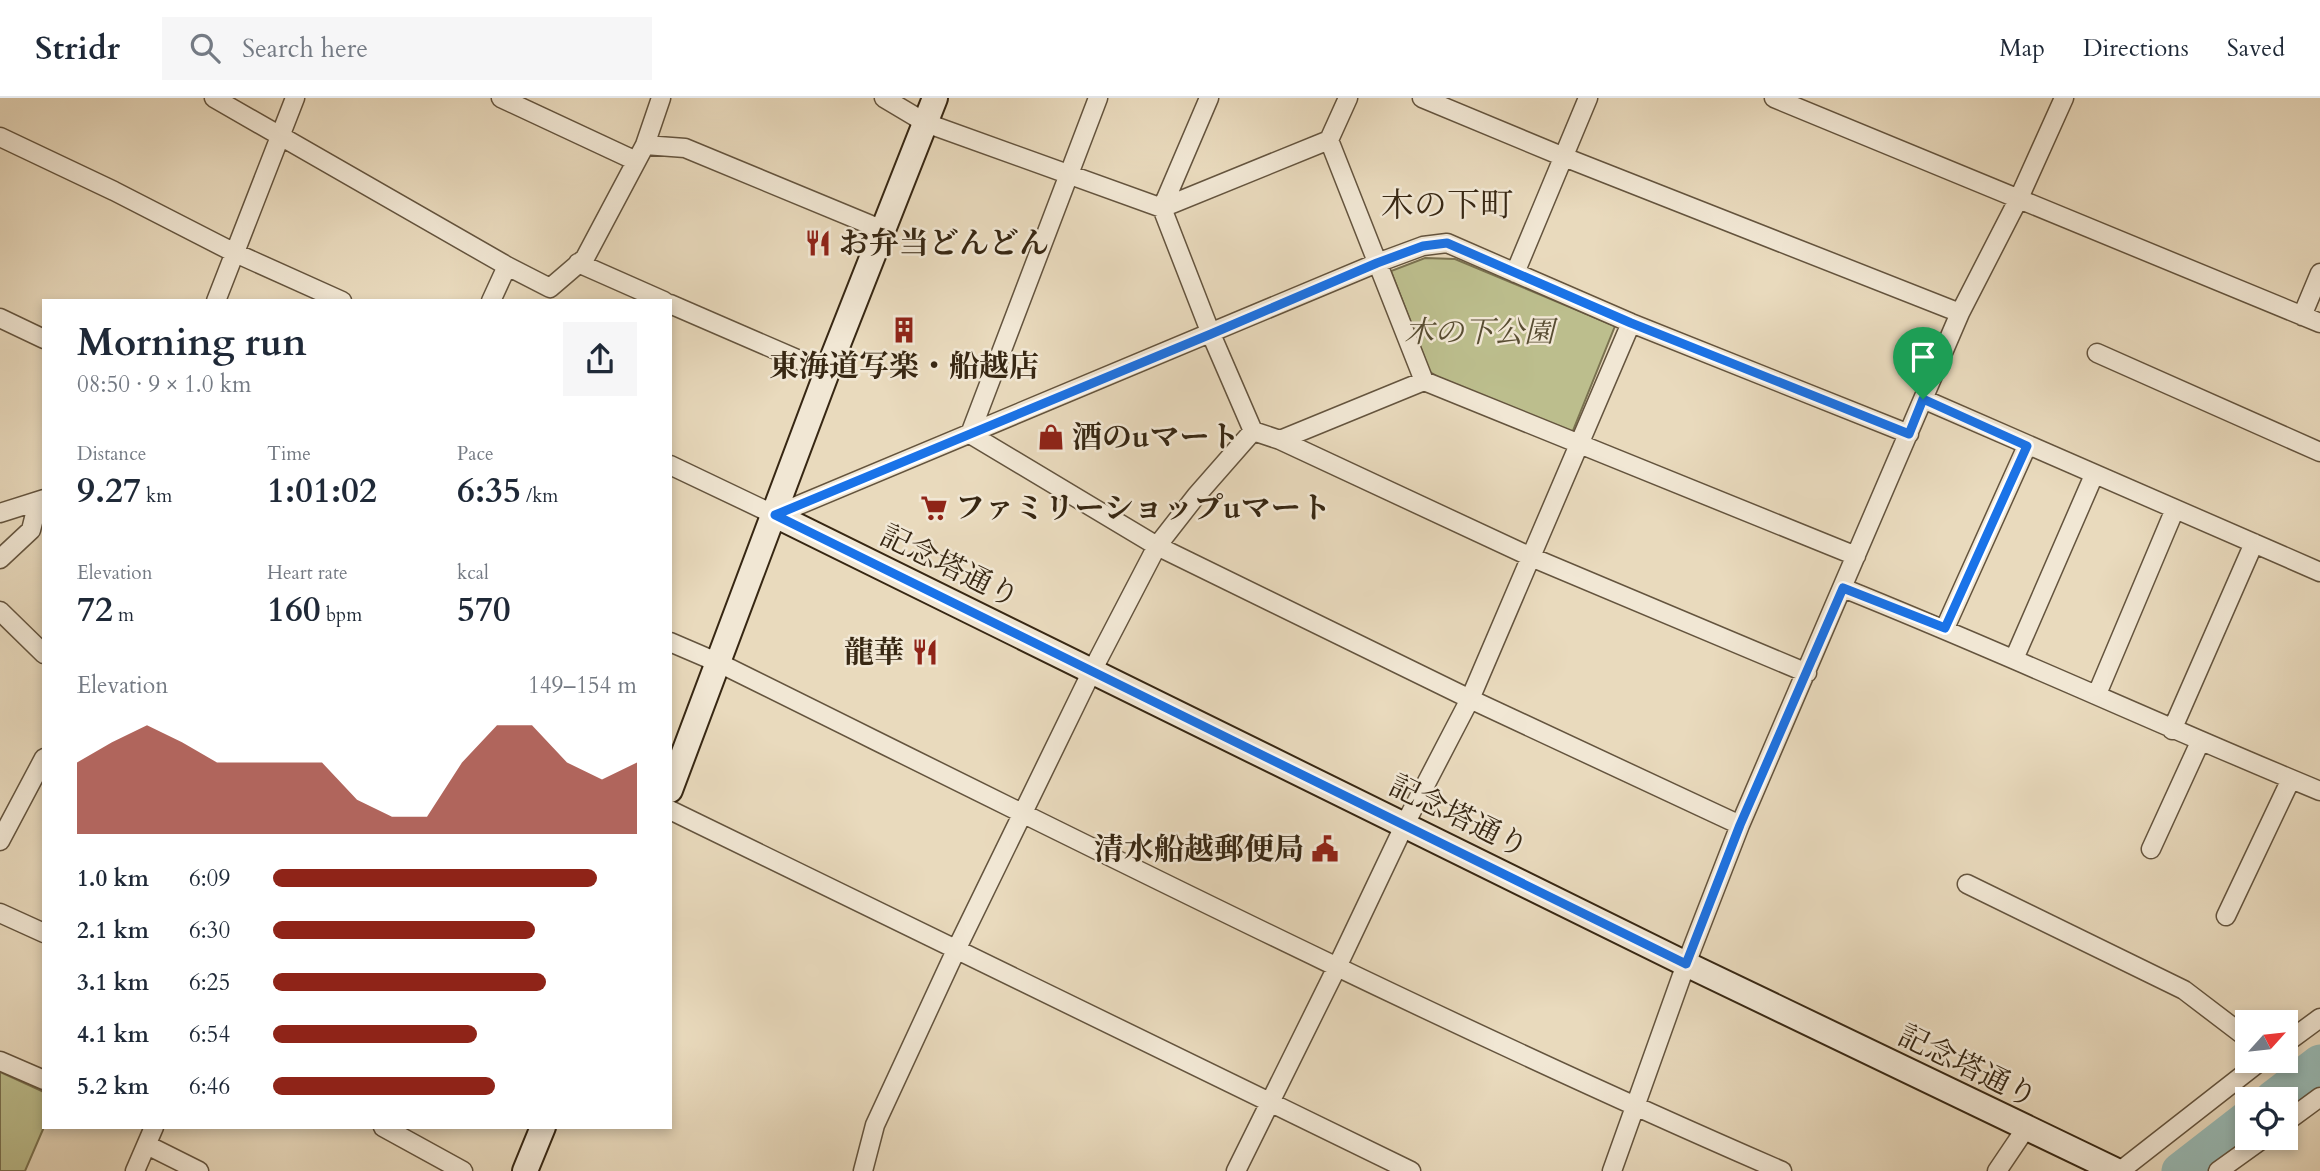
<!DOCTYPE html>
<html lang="en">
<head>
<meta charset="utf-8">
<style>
	:root { --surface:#fff; --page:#f6f6f7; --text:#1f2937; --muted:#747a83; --line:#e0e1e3; --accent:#8f2418 }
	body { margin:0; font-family:Cardo,"Noto Serif JP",serif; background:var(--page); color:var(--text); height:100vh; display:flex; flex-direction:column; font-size:26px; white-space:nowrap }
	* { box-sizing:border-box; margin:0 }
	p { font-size:23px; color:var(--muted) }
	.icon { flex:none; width:38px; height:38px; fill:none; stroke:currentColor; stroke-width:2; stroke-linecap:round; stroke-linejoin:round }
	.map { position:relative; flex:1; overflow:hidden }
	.sheet { position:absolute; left:42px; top:201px; width:630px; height:830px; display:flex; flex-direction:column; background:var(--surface); border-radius:0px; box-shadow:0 4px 10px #0003 }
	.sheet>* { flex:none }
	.needle { width:46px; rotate:63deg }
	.fabs { position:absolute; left:2235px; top:912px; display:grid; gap:14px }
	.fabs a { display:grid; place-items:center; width:63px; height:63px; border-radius:0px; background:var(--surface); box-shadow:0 4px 10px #0003; font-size:35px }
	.pin { position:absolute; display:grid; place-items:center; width:60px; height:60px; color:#fff; margin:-72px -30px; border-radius:50% 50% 50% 0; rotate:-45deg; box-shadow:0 0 7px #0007 }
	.pin .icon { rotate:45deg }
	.round { display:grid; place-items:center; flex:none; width:74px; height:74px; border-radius:0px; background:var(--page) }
	.headline { display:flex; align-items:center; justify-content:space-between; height:119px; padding:0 35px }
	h1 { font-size:38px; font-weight:800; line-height:52px }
	.figures { display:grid; grid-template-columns:repeat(3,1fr); gap:10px; height:119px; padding:7px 35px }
	.figures div { display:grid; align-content:center }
	.figures b { font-size:35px; font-weight:800 }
	.figures small { font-size:19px; font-weight:400 }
	.figures p { font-size:19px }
	.chart { height:196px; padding:14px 35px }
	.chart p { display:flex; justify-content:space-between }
	.chart svg { width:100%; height:126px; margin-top:7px; fill:var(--accent); opacity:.7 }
	ul { padding:0 35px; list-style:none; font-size:23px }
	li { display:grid; grid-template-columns:112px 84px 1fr; align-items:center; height:52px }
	li i { height:18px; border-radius:9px; background:var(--accent) }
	header { display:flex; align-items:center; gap:42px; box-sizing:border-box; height:98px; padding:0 35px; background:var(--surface); border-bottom:2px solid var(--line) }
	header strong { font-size:33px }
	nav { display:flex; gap:38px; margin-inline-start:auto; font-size:24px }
	.search { width:490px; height:63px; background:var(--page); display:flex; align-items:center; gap:18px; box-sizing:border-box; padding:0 24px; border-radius:0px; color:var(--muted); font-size:26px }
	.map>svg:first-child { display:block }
	.green { fill:#bcbe8d; stroke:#7a7250; stroke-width:2 }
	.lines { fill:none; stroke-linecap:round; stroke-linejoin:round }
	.river { stroke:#98bab5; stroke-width:37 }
	.street-casing { stroke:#64543e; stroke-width:21 }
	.secondary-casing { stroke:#372713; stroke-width:28 }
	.street { stroke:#f1e7d4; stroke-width:18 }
	.secondary { stroke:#f1e7d4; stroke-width:24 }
	.route-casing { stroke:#fff; stroke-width:14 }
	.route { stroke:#1a73e8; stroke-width:9 }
	.labels { text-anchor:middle; stroke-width:5; stroke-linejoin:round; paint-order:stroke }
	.poi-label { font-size:30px; font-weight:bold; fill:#372713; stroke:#f1e7d4; text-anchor:start }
	.park-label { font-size:30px; font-style:italic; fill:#584d32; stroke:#f1e7d4 }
	.street-label { font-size:30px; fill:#372713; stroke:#f1e7d4 }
	.quarter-label { font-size:33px; fill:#372713; stroke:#f1e7d4 }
</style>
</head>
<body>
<header>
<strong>Stridr</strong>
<div class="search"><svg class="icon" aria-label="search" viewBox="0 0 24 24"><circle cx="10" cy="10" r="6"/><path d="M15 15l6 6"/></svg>Search here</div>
<nav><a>Map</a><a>Directions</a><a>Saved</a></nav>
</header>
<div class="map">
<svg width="2320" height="1073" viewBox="0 0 2320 1073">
	<rect width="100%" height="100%" fill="#e9dabd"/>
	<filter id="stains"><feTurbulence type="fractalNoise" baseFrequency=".00286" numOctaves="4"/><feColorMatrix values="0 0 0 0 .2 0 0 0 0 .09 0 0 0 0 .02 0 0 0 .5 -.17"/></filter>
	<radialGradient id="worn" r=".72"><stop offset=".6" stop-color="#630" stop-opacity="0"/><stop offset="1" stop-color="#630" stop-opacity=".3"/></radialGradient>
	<path class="green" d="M1425,160L1455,161L1615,228L1572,335L1440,280L1430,274L1391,173Z
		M0,974L44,994V1029L25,1073H0Z"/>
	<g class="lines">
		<path class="river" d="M2273,1001L2320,965
			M2180,1073L2247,1021"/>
		<g class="street-casing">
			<path id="street" d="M214,0L507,168L550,190L585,160L645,47L661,0
				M501,0L636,63
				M884,0L926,25L1162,110L1329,42L1348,0
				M1098,0L970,336L1157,448L1470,601L1740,727
				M1209,0L1162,110L1211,236L1253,333L1280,342L1531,459L1807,575
				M1422,0L1564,59L1960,215
				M1774,0L2320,225
				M0,39L114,93L233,154L342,203
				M1329,42L1424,283
				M645,47L685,50L883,132
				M578,165L664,203
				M1515,175L1588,0
				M216,203L295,0
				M491,203L507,168
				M670,206L827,274
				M2302,218L2320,175
				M0,220L44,241
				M2097,255L2320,354
				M1923,301L2320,474
				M1280,342L1424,283L1856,458
				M670,367L775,417L1377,165L1423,148L1447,145L1631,225L1909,336
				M0,415L44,401
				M0,461L31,432L38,404
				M1843,490C2003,554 2160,627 2320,693
				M0,513L44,556
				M1945,530L2027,348
				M670,544L719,565C1071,739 1422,917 1782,1073
				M2014,561L2094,377
				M2097,596L2175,411
				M2172,632L2254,445
				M670,712L1411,1073
				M0,743L44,660
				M2151,751L2200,644
				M1967,786L2184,892L2247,940
				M0,815L44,835
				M2226,818L2291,681
				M2286,945L2320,920
				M0,963L44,982
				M2286,1024L2320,999
				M383,1029L463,1073
				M147,1047L199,1073
				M135,1073L154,1029
				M863,1073L875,1027L957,850L1092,573L1157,448L1196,398L1253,333
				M1236,1073L1337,869L1405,726L1470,601L1631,225
				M1612,1073L1686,866L1740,727L1960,215L2019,100L2064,0
				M1997,1073L2026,1030
				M2120,1073L2262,962
				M2218,1073L2264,1040"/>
		</g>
		<g class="secondary-casing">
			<path id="secondary" d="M775,417L1686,866L2117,1073
				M670,692L827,274L935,0
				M525,1073L543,1029"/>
		</g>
		<use href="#street" class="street"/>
		<use href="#secondary" class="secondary"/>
	</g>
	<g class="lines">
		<g class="route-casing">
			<path id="route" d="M1447,145L1631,225L1909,336L1923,301L2027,348L1945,530L1843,490L1740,727L1686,866L775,417L1211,236L1377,165L1423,148Z"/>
		</g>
		<use href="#route" class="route"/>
	</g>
	<defs>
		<g id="restaurant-bare" transform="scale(2.1)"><path d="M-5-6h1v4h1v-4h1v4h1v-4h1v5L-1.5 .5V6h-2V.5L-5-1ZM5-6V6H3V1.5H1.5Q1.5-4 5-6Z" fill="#8f2418" stroke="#f1e7d4" stroke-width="2.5" paint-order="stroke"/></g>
		<g id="building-bare" transform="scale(2.1)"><path d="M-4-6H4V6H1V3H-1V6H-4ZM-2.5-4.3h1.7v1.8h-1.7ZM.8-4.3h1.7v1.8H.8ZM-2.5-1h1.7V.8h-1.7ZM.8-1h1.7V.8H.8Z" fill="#8f2418" stroke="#f1e7d4" stroke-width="2.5" paint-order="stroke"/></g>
		<g id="shop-bare" transform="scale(2.1)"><path d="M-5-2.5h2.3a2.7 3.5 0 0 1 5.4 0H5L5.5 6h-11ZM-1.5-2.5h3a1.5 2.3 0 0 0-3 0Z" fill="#8f2418" stroke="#f1e7d4" stroke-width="2.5" paint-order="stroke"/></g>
		<g id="supermarket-bare" transform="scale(2.1)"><path d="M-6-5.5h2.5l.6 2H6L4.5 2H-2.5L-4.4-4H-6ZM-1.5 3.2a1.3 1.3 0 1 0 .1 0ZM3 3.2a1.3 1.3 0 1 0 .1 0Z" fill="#8f2418" stroke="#f1e7d4" stroke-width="2.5" paint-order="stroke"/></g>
		<g id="civic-bare" transform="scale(2.1)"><path d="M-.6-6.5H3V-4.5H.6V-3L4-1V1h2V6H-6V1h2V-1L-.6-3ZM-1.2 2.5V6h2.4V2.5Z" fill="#8f2418" stroke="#f1e7d4" stroke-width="2.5" paint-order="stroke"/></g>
	</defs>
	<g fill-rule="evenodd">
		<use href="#restaurant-bare" x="818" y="145"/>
		<use href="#building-bare" x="904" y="232"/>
		<use href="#shop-bare" x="1051" y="339"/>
		<use href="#supermarket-bare" x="934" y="410"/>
		<use href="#restaurant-bare" x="925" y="554"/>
		<use href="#civic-bare" x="1325" y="751"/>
	</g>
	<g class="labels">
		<g class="poi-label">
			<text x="839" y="155">お弁当どんどん</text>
			<text x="904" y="278" text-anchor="middle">東海道写楽・船越店</text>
			<text x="1072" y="349">酒のuマート</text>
			<text x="955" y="420">ファミリーショップuマート</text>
			<text x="904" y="564" text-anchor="end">龍華</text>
			<text x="1304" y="761" text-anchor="end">清水船越郵便局</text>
		</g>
		<g class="park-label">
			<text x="1479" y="244">木の下公園</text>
		</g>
		<g class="street-label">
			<text transform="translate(950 468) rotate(26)" y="10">記念塔通り</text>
			<text transform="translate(1459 718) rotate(26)" y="10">記念塔通り</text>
			<text transform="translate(1968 968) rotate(26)" y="10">記念塔通り</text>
		</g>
		<g class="quarter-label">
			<text x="1447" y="118">木の下町</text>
		</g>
	</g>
	<rect width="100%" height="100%" filter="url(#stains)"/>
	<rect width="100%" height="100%" fill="url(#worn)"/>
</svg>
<div class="fabs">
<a><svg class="needle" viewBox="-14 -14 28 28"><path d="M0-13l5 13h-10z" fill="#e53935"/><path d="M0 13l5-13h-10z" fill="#747a83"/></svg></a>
<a><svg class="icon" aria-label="locate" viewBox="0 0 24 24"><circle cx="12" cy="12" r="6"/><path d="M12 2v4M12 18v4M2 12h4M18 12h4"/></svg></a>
</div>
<div class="pin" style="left:1923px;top:301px;background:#1e9e55"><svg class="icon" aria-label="arrive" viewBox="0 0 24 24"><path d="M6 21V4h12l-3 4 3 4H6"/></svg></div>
<section class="sheet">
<div class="headline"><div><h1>Morning run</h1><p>08:50 · 9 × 1.0 km</p></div><a class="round"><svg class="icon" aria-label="share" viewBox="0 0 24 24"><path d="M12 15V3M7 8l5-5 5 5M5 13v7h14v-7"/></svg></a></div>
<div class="figures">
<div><p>Distance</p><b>9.27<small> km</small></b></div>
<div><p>Time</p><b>1:01:02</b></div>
<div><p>Pace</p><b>6:35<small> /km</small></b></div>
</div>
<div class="figures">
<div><p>Elevation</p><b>72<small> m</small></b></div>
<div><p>Heart rate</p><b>160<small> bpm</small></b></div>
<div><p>kcal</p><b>570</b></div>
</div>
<div class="chart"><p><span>Elevation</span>149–154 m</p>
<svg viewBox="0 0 160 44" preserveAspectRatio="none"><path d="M0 44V19L10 12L20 6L30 12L40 19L50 19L60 19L70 19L80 32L90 38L100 38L110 19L120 6L130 6L140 19L150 25L160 19V44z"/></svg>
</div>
<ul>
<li><b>1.0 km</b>6:09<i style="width:89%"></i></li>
<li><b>2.1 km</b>6:30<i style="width:72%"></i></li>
<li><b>3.1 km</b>6:25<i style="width:75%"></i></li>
<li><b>4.1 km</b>6:54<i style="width:56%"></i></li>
<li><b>5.2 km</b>6:46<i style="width:61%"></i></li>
</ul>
</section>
</div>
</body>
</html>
